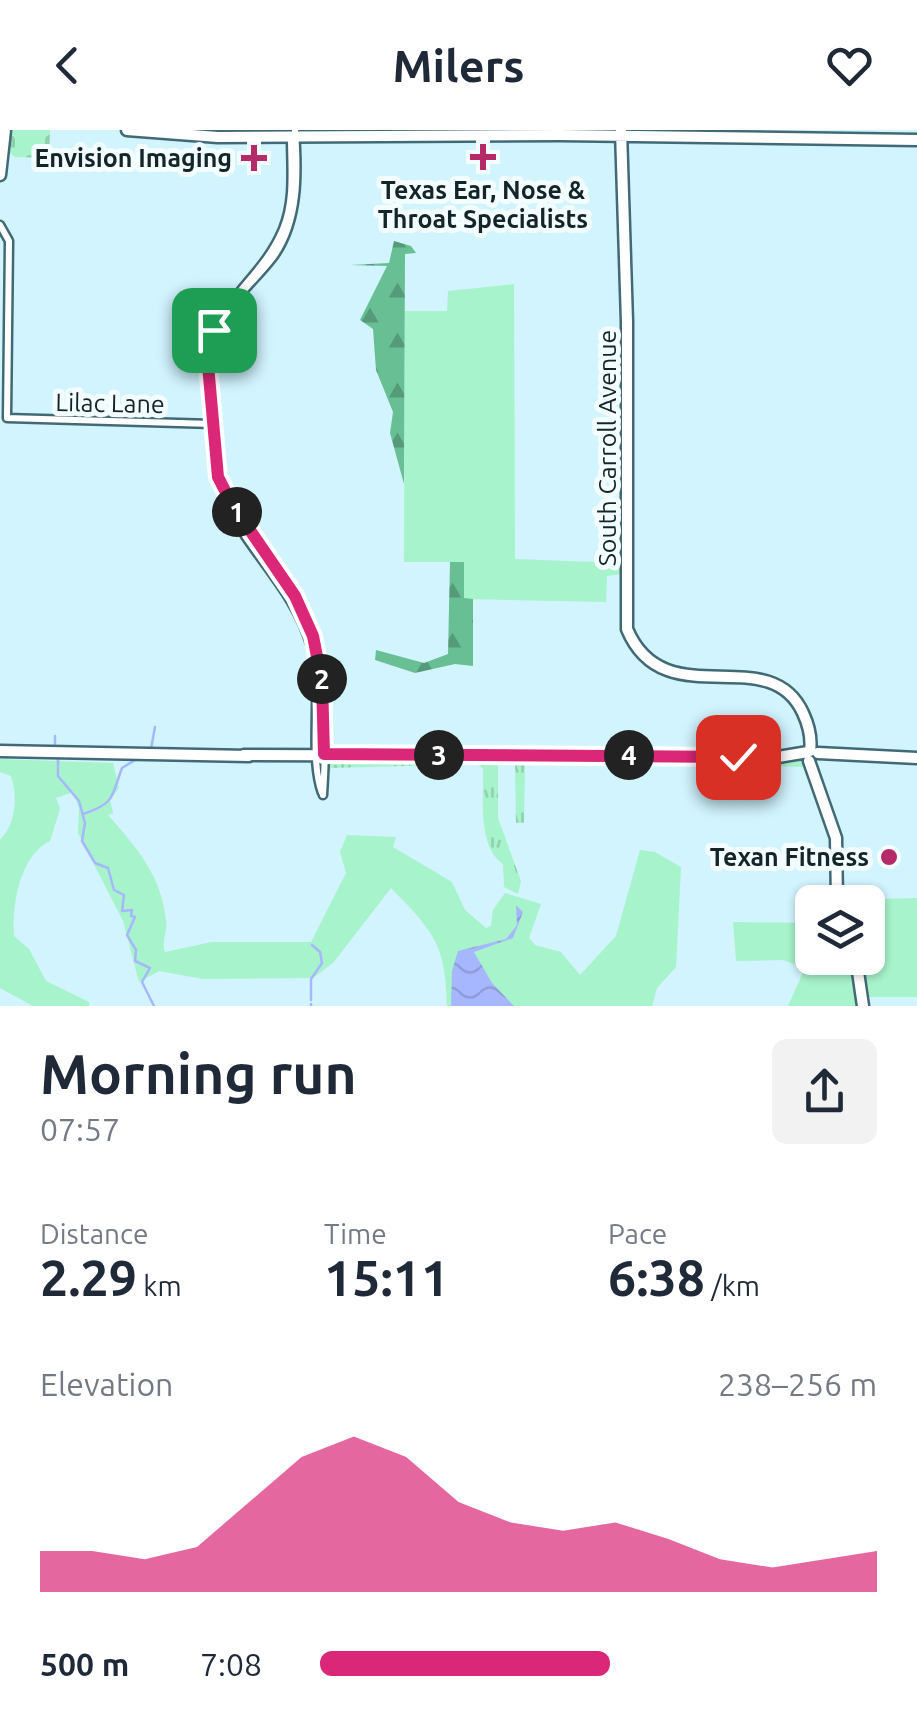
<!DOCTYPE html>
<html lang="en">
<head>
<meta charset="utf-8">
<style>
	:root { --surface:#fff; --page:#f2f2f3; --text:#1f2937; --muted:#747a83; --accent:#db2777 }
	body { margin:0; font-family:Ubuntu,sans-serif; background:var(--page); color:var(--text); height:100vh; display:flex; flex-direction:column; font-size:38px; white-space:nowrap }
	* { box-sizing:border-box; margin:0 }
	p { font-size:32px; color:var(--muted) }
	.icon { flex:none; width:55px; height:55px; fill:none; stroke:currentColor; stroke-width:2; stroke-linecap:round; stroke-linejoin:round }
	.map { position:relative; height:876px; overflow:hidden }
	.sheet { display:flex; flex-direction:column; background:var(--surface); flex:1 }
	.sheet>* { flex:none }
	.buttons { position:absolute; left:795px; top:755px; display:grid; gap:20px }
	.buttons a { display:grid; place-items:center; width:90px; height:90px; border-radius:15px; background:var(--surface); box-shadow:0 2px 8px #0004; font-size:50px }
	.pin { position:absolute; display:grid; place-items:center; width:85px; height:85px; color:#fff; margin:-42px; border-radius:20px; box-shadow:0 5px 15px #0006 }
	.km { position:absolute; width:50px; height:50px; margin:-25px; border-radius:50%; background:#222; color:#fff; font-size:28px; line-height:50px; text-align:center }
	.round { display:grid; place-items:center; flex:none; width:105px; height:105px; border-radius:15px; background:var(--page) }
	.overview { display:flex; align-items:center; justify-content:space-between; height:170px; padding:0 40px }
	h1 { font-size:55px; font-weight:700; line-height:75px }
	.metrics { display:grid; grid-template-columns:repeat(3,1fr); gap:15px; height:170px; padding:10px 40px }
	.metrics div { display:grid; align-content:center }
	.metrics b { font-size:50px; font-weight:700 }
	.metrics small { font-size:28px; font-weight:400 }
	.metrics p { font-size:28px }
	.chart { height:280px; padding:20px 40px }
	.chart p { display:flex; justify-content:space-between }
	.chart svg { width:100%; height:180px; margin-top:10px; fill:var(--accent); opacity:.7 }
	ul { padding:0 40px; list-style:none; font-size:32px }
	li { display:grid; grid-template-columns:160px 120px 1fr; align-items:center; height:75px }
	li i { height:25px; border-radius:12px; background:var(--accent) }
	header { display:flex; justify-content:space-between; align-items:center; height:130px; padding:0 40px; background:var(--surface); font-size:45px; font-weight:700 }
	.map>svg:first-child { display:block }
	.grass { fill:#a7f3cb }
	.forest { fill:url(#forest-firs) }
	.cemetery { fill:url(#cemetery-stones) }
	.park { fill:url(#park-tufts) }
	.water { fill:url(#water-waves) }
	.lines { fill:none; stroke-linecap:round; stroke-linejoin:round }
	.stream { stroke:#a7b7ff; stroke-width:2.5 }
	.minor-casing { stroke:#426a76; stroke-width:11 }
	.major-casing { stroke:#426a76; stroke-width:15 }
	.minor { stroke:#fff; stroke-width:6 }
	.major { stroke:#fff; stroke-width:10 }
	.route-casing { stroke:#fff; stroke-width:20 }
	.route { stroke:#db2777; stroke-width:12 }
	.poi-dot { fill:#b52b67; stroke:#f3fcff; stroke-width:4 }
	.labels { text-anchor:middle; stroke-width:10; stroke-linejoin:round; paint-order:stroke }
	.poi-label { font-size:25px; font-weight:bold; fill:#14252a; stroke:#f3fcff; text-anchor:end }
	.street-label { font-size:25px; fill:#14252a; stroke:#f3fcff }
</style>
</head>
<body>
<header><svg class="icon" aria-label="back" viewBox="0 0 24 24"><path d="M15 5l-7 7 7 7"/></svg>Milers<svg class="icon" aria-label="heart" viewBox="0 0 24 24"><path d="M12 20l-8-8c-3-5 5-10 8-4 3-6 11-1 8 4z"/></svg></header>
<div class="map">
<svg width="917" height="876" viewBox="0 0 917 876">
	<defs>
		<pattern id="forest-firs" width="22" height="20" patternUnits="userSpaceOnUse" patternTransform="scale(2.5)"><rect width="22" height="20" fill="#69bf94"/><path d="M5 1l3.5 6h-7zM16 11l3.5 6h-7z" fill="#559b79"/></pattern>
		<pattern id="cemetery-stones" width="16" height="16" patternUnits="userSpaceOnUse" patternTransform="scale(2.5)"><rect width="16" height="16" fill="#a7f3cb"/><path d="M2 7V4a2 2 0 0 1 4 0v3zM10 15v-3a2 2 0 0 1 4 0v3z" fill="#8fd0ae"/></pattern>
		<pattern id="park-tufts" width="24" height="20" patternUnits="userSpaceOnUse" patternTransform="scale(2.5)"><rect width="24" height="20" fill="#a7f3cb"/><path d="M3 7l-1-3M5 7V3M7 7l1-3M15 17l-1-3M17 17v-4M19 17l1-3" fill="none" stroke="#8fd0ae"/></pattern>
		<pattern id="water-waves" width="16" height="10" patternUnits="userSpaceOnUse" patternTransform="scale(2.5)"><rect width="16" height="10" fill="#a7b7ff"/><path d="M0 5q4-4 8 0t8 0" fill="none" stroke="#8f9ddb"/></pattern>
	</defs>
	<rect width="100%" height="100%" fill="#d1f4fe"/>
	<path class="grass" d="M514,154L515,429L621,433V444L607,446L606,472L464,469L463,432H404L405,181H447L448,161Z
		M0,629L113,633L119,658L110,670L113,683L108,685C137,718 161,745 166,790C168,802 161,810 165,822L212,812H311L346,743L340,722L347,705L396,707L393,717L452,752L465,780L486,798L491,796L493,780L505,763L541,774L529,808L535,815L561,822L580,845L616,806L640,720L655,722L681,737L676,837L657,858L652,876H447C446,814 433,801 391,758L333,833L313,848L203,849L159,841L139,852L123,791L78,703L79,678L73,662L56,668L60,679L50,711C19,726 12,776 14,806L29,819L46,851L89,872V876H33L0,858V710C16,694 18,667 11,646L0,642Z
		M917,768V867H865L858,828H868V772L840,770Z
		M733,792L812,793V828H853L861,876H788L805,838L783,830L736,831Z"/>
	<path class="forest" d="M394,111L411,116L416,123L405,124L404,354L390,303L393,282L376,240L373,199L360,190L387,136L350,135L389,133Z
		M450,432H464V468L473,469V536L455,534L415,543L375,530L376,520L424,533L448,524Z"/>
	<path class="cemetery" d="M8,0H50L49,28L15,27L7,21Z"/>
	<path class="park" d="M799,628L805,630L833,698L835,772H830V706L807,637L525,631L524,693H516L515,632H498V688L521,751L518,764L504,757L503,734C477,717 484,666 483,639L478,634L331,638L324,661L328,631Z"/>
	<path class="water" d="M516,775L523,782L513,808L474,822L492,853L514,876H451L452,841L458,821L506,809L517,795Z"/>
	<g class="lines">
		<path class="stream" d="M55,606V618
			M151,619L155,597
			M58,629V646L79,671L85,693L82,711L95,733L108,738L114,760L124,765L122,781L132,780L131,786L135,787L127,805L136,820L135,831L150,838L142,852L154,876
			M83,684C116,673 111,667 122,638L140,627
			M311,870V849L322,833L320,822L312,815
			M311,874V876"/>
		<g class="minor-casing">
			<path id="minor" d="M295,1C298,43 299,90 274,126C257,149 234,166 223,192C206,229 210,281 213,320C219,379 271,421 298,471C330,529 327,601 323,665
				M0,95L9,111L7,288L213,294
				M209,246C206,171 259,157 283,99C295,70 291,38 291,7
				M225,371C249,423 295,460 311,517C323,563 308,624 322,663"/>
		</g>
		<g class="major-casing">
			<path id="major" d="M127,0L218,7L560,5L917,10
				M621,1L627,192V499C664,588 769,509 803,583C809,596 812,607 810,621
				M0,45L5,0
				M0,621L249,626
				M818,623L917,628
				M244,625L778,627L808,622
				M809,631L836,708L837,772
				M856,828L863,876"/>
		</g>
		<use href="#minor" class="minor"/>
		<use href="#major" class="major"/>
	</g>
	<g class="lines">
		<g class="route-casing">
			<path id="route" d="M214,200L208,235L218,347L232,374L295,466L313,506L322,552L324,624L738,627"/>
		</g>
		<use href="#route" class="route"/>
	</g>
	<g class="poi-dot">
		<path d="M478 12h10v10h10v10h-10v10h-10v-10h-10v-10h10z"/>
		<path d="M249 13h10v10h10v10h-10v10h-10v-10h-10v-10h10z"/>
		<circle cx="889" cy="727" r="10"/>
	</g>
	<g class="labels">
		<g class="poi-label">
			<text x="232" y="37">Envision Imaging</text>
			<text x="483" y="69" text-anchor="middle">Texas Ear, Nose &amp;<tspan x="483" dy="29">Throat Specialists</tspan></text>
			<text x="869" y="736">Texan Fitness</text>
		</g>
		<g class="street-label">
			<text transform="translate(110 273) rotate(1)" y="9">Lilac Lane</text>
			<text transform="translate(607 318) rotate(-90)" y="9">South Carroll Avenue</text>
		</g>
	</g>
</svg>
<div class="buttons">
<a><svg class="icon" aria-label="layers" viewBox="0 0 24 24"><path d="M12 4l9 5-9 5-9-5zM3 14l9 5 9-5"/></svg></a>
</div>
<div class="pin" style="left:214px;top:200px;background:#1e9e55"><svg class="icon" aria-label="arrive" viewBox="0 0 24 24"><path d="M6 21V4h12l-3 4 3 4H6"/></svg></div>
<div class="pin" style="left:738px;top:627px;background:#d93025"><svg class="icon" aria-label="check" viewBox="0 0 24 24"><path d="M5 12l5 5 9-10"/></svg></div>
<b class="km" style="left:237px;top:382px">1</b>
<b class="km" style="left:322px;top:549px">2</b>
<b class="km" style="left:439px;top:625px">3</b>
<b class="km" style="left:629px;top:625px">4</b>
</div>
<section class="sheet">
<div class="overview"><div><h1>Morning run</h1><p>07:57</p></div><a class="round"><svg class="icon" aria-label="share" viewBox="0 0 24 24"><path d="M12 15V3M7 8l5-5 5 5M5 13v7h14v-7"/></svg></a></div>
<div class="metrics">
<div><p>Distance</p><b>2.29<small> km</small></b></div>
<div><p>Time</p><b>15:11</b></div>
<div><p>Pace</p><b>6:38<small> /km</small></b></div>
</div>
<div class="chart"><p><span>Elevation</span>238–256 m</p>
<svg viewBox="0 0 160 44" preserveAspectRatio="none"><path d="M0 44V34L10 34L20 36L30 33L40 22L50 11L60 6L70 11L80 22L90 27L100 29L110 27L120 31L130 36L140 38L150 36L160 34V44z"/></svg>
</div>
<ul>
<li><b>500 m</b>7:08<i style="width:52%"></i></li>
</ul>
</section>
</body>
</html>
